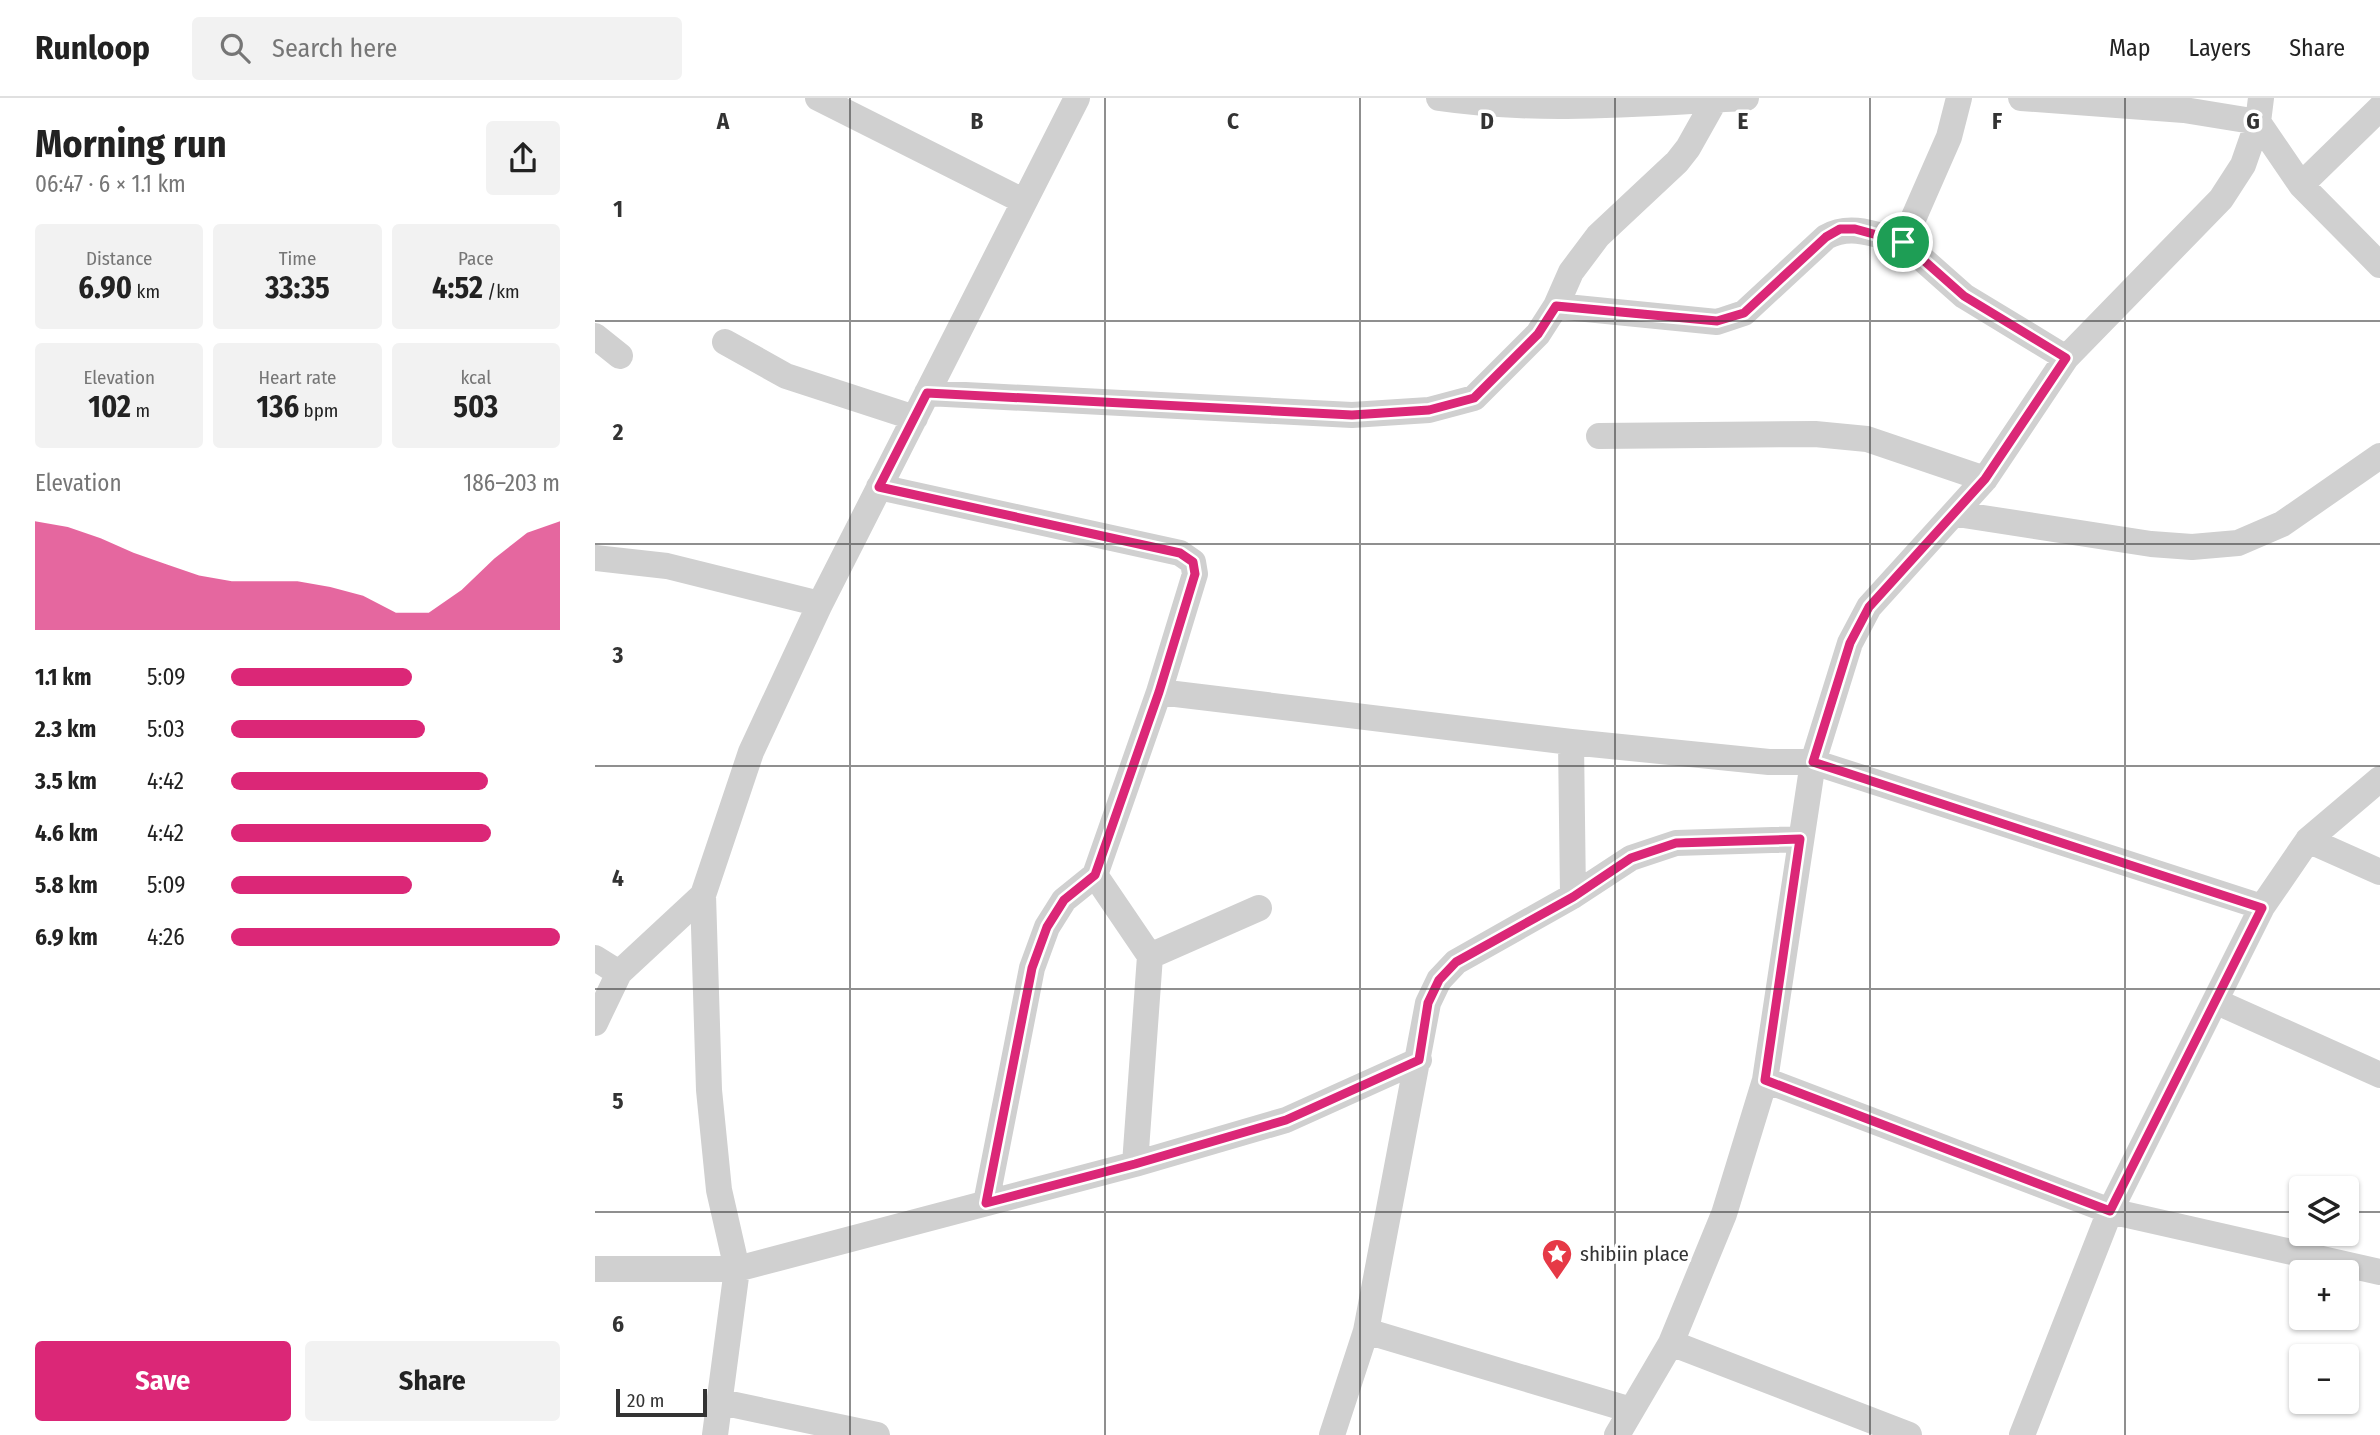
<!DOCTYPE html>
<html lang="en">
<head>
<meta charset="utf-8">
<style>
	:root { --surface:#fff; --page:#f2f2f2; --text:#222; --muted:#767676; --line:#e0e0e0; --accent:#db2777 }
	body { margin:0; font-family:"Fira Sans Condensed",sans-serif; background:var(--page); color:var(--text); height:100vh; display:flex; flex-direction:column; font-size:26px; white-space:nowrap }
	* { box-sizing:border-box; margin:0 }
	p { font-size:23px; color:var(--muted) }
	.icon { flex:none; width:38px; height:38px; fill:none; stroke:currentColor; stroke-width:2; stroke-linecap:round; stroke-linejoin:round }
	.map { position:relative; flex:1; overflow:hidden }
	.side { display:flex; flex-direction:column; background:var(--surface); width:595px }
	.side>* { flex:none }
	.buttons { position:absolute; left:1694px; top:1078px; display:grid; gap:14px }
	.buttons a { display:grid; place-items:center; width:70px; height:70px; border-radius:7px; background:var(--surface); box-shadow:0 2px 5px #0004; font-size:35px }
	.scale { position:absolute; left:21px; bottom:18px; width:91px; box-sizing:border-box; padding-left:7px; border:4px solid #333; border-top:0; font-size:19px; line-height:24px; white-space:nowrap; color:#333; -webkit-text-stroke:5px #fff; paint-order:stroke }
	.pin { position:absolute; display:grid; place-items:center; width:60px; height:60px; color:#fff; margin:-30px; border:4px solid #fff; border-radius:50%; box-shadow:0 2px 7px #0007 }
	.round { display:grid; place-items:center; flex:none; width:74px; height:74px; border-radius:7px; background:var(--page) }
	.summary { display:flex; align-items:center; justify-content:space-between; height:119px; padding:0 35px }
	h1 { font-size:38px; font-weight:700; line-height:52px }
	.stats { display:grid; grid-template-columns:repeat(3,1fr); gap:10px; height:119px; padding:7px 35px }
	.stats div { display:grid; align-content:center; border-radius:7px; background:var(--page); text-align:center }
	.stats b { font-size:30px; font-weight:700 }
	.stats small { font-size:19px; font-weight:400 }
	.stats p { font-size:19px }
	.chart { height:196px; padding:14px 35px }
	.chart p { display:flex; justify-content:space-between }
	.chart svg { width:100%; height:126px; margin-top:7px; fill:var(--accent); opacity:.7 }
	.button { display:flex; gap:14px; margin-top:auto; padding:14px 35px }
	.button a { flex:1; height:80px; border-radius:7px; background:var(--accent); color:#fff; font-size:28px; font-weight:700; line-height:80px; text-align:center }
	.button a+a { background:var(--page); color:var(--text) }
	ul { padding:0 35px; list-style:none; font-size:23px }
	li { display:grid; grid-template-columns:112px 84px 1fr; align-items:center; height:52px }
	li i { height:18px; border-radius:9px; background:var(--accent) }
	header { display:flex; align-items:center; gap:42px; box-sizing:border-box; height:98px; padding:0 35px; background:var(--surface); border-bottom:2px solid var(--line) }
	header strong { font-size:33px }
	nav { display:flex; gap:38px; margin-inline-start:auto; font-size:24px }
	.search { width:490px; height:63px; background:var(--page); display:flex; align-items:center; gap:18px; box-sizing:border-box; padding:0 24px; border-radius:7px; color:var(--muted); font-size:26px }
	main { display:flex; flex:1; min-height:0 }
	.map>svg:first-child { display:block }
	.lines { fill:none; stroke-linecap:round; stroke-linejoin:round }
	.minor { stroke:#d0d0d0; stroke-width:26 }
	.route-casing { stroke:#fff; stroke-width:14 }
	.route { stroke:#db2777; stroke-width:9 }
	.grid { fill:none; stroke:#333; stroke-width:2; stroke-opacity:0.55 }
	.labels { text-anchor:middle; stroke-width:7; stroke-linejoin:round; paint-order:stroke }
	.poi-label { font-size:21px; fill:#333; stroke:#fff; text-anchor:start }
	.grid-label { font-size:23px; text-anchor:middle; font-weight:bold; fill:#333; stroke:#fff; stroke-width:7; stroke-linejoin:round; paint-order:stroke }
</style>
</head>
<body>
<header>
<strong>Runloop</strong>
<div class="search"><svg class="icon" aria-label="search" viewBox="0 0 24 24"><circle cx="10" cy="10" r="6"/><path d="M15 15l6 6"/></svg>Search here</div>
<nav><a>Map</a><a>Layers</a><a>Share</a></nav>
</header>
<main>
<section class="side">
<div class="summary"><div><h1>Morning run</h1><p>06:47 · 6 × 1.1 km</p></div><a class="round"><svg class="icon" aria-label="share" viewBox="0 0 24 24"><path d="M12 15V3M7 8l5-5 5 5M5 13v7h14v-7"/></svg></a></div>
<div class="stats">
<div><p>Distance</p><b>6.90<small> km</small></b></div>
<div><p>Time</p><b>33:35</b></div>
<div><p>Pace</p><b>4:52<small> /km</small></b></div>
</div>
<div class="stats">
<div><p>Elevation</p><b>102<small> m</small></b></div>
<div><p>Heart rate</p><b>136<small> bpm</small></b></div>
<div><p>kcal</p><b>503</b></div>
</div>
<div class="chart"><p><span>Elevation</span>186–203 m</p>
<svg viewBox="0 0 160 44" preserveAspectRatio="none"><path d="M0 44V6L10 8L20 12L30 17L40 21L50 25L60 27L70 27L80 27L90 29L100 32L110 38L120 38L130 30L140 19L150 10L160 6V44z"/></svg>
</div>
<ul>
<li><b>1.1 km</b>5:09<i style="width:55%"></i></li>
<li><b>2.3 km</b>5:03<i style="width:59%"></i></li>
<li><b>3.5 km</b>4:42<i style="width:78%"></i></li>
<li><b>4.6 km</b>4:42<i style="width:79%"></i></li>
<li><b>5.8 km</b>5:09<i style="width:55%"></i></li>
<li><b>6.9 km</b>4:26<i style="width:100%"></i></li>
</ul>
<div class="button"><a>Save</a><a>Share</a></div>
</section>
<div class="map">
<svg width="1785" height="1337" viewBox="0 0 1785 1337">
	<rect width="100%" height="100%" fill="#fff"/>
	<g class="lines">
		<path class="minor" d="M223,0L428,103
			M844,0C946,15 1049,5 1151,0
			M1364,0L1354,39L1308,144L1369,198L1471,260
			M1426,0L1589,12L1663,24L1706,87L1785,167
			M1706,87L1785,10
			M961,208L1122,224L1149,215L1231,139C1256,125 1281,137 1308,144
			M0,238L25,258
			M130,244L191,278L320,320
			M332,295L757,317L834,312L879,300L943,236L961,208L976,174L1003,138L1082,64L1093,50L1120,2
			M1004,338L1220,336L1272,341L1390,381
			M284,389L585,455L598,464L600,476L564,594L976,644L1174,664H1218L1667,809
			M1362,416L1556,446L1597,449L1643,445L1687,426L1785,358
			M0,460L72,468L225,506
			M976,644L978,798
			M1713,742L1785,774
			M500,777L555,858L540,1066
			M555,858L664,810
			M0,860L24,875
			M1620,903L1785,977
			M0,925L24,875L108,797
			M1170,982L1515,1113L1785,1174
			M391,1105L437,870L452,829L469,802L500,777L564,594
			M0,1171H142L540,1066L691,1022L824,962
			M771,1233L1036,1312
			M1076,1245L1314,1337
			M126,1304L282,1337
			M120,1337L142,1171L124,1092L114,992L108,797L156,654L225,506L482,0
			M737,1337L771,1233L833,905L844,882L861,864L978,798L1036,760L1081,745L1205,741
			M1022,1337L1076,1245L1129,1116L1170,982L1218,664L1255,545L1274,509L1390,381L1471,260L1626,101L1648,67L1663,24L1666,0
			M1427,1337L1515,1113L1667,809L1713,742L1785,681"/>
	</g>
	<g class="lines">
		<g class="route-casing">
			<path id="route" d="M1245,131H1260L1308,144L1369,198L1471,260L1390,381L1274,509L1255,545L1218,664L1667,810L1515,1113L1170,982L1205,741L1081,745L1036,760L978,799L861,864L844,882L833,905L824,962L691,1022L540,1066L391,1105L437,870L452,829L469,802L500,777L564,594L600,476L598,464L585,455L284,389L332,295L757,317L834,312L879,300L943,236L961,208L1122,223L1149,215L1231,139Z"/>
		</g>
		<use href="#route" class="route"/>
	</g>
	<path class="grid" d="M255,0V1337M510,0V1337M765,0V1337M1020,0V1337M1275,0V1337M1530,0V1337M0,223H1785M0,446H1785M0,668H1785M0,891H1785M0,1114H1706M1752,1114H1785"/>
	<defs>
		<g id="sight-pin" transform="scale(1.575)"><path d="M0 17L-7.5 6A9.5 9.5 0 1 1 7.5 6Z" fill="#e63946" stroke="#fff"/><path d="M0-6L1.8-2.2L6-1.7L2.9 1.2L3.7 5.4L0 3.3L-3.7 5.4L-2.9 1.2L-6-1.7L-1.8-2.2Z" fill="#fff"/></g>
	</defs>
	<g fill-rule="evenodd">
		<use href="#sight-pin" x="962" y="1156"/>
	</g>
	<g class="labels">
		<g class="poi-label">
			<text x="985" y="1163">shibiin place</text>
		</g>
	</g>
	<g class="grid-label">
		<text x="128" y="31">A</text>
		<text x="382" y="31">B</text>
		<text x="638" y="31">C</text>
		<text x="892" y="31">D</text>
		<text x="1148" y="31">E</text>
		<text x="1402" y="31">F</text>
		<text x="1658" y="31">G</text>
		<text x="23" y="119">1</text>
		<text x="23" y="342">2</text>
		<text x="23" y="565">3</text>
		<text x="23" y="788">4</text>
		<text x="23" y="1011">5</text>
		<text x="23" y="1234">6</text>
	</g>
</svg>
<div class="buttons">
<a><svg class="icon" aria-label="layers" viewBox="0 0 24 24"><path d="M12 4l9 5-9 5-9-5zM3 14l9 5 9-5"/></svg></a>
<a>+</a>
<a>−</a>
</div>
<div class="scale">20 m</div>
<div class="pin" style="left:1308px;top:144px;background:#1e9e55"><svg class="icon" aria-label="arrive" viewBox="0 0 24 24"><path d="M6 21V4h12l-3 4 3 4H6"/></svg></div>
</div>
</main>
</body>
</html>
